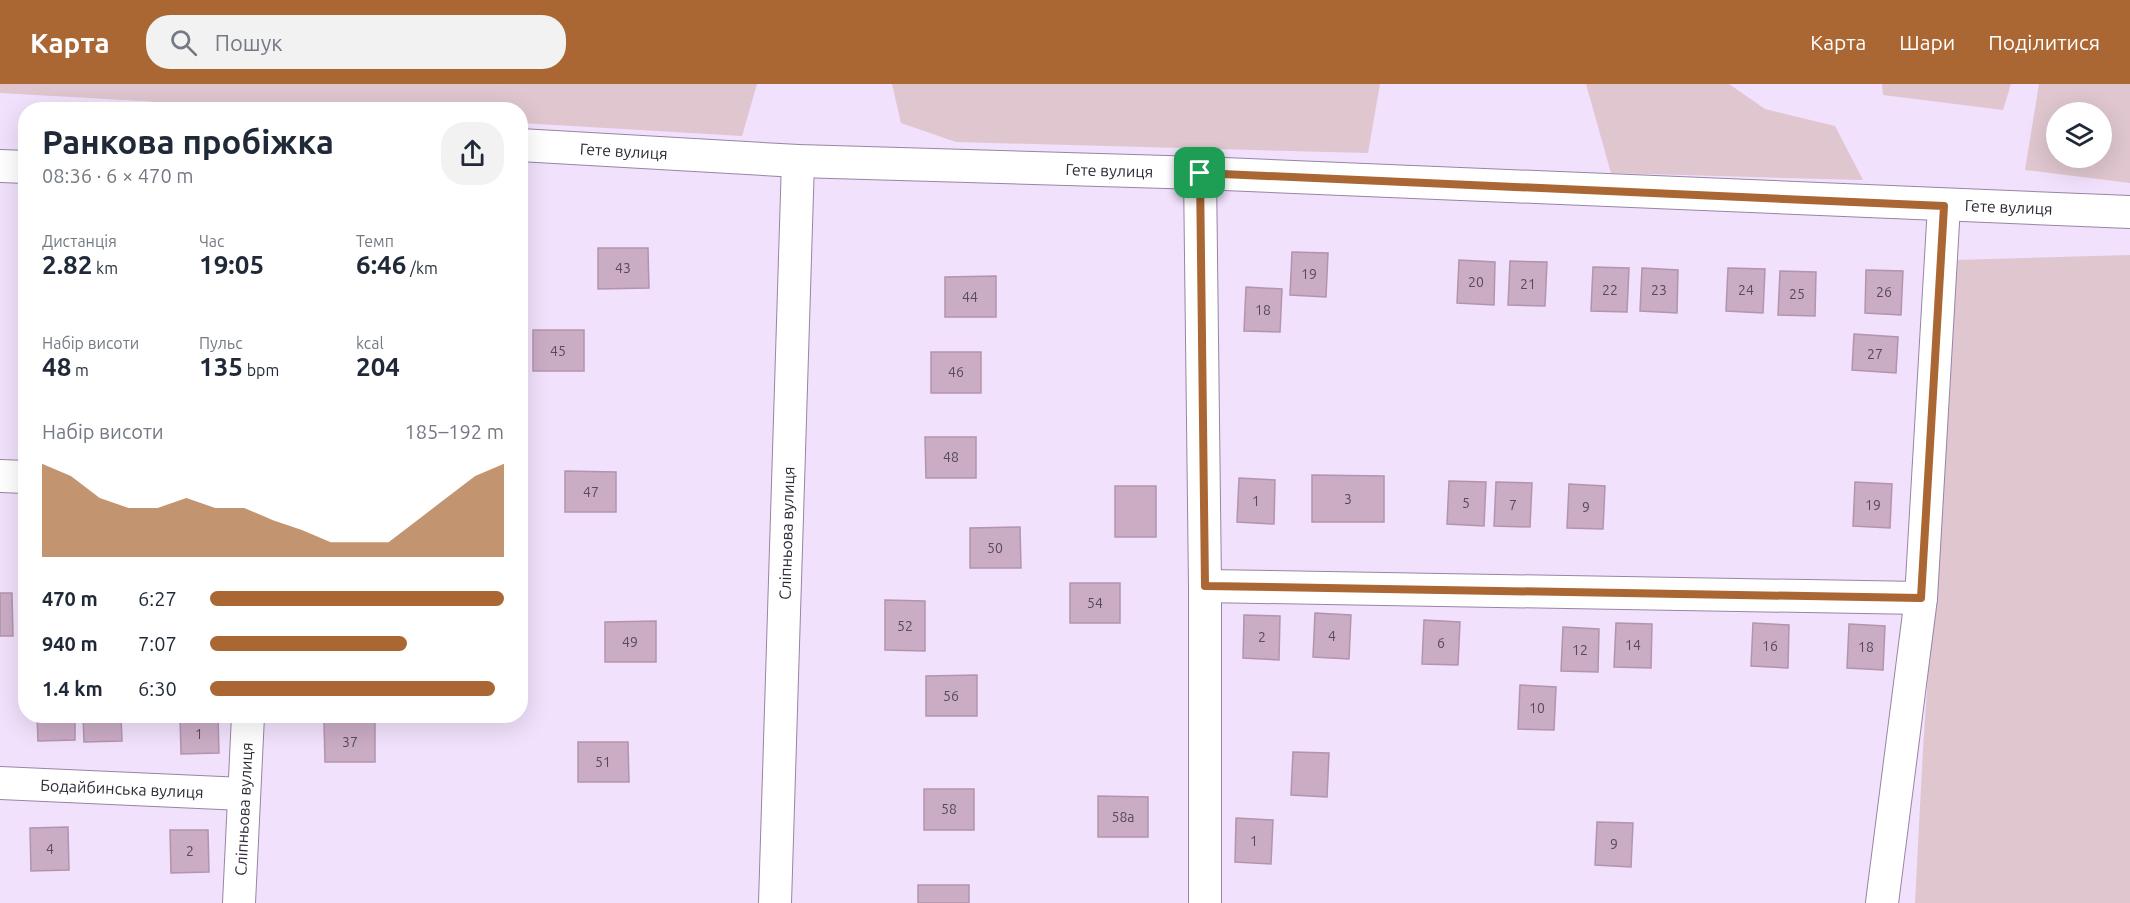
<!DOCTYPE html>
<html lang="uk">
<head>
<meta charset="utf-8">
<style>
	:root { --surface:#fff; --page:#f2f2f3; --text:#1f2937; --muted:#747a83; --accent:#aa6734 }
	body { margin:0; font-family:Ubuntu,sans-serif; background:var(--page); color:var(--text); height:100vh; display:flex; flex-direction:column; font-size:22px; white-space:nowrap }
	* { box-sizing:border-box; margin:0 }
	p { font-size:20px; color:var(--muted) }
	.icon { flex:none; width:33px; height:33px; fill:none; stroke:currentColor; stroke-width:2; stroke-linecap:round; stroke-linejoin:round }
	.map { position:relative; flex:1; overflow:hidden }
	.side { position:absolute; left:18px; top:18px; width:510px; height:621px; display:flex; flex-direction:column; background:var(--surface); border-radius:24px; box-shadow:0 6px 24px #0002 }
	.side>* { flex:none }
	.buttons { position:absolute; left:2046px; top:18px; display:grid; gap:12px }
	.buttons a { display:grid; place-items:center; width:66px; height:66px; border-radius:50%; background:var(--surface); box-shadow:0 6px 24px #0002; font-size:30px }
	.pin { position:absolute; display:grid; place-items:center; width:51px; height:51px; color:#fff; margin:-26px; border-radius:12px; box-shadow:0 3px 9px #0006 }
	.round { display:grid; place-items:center; flex:none; width:63px; height:63px; border-radius:24px; background:var(--page) }
	.overview { display:flex; align-items:center; justify-content:space-between; height:102px; padding:0 24px }
	h1 { font-size:33px; font-weight:600; line-height:45px }
	.metrics { display:grid; grid-template-columns:repeat(3,1fr); gap:9px; height:102px; padding:6px 24px }
	.metrics div { display:grid; align-content:center }
	.metrics b { font-size:26px; font-weight:600 }
	.metrics small { font-size:16px; font-weight:400 }
	.metrics p { font-size:16px }
	.chart { height:168px; padding:12px 24px }
	.chart p { display:flex; justify-content:space-between }
	.chart svg { width:100%; height:108px; margin-top:6px; fill:var(--accent); opacity:.7 }
	ul { padding:0 24px; list-style:none; font-size:20px }
	li { display:grid; grid-template-columns:96px 72px 1fr; align-items:center; height:45px }
	li i { height:15px; border-radius:8px; background:var(--accent) }
	header { display:flex; align-items:center; gap:36px; box-sizing:border-box; height:84px; padding:0 30px; background:var(--accent); color:#fff }
	header strong { font-size:28px }
	nav { display:flex; gap:33px; margin-inline-start:auto; font-size:21px }
	.search { width:420px; height:54px; background:var(--page); display:flex; align-items:center; gap:15px; box-sizing:border-box; padding:0 21px; border-radius:24px; color:var(--muted); font-size:22px }
	.map>svg:first-child { display:block }
	.green { fill:#dfc6cf; fill-rule:evenodd }
	.building { fill:#caacc5; stroke:#b294ad; stroke-width:1.5 }
	.lines { fill:none; stroke-linecap:round; stroke-linejoin:round }
	.street-casing { stroke:#9785a3; stroke-width:34 }
	.street { stroke:#fff; stroke-width:32 }
	.route-casing { stroke:#fff; stroke-width:12 }
	.route { stroke:#aa6734; stroke-width:8 }
	.labels { text-anchor:middle; stroke-width:4.5; stroke-linejoin:round; paint-order:stroke }
	.number-label { font-size:14px; fill:#574a5a }
	.street-label { font-size:16px; fill:#312a36; stroke:#f1e1fc }
</style>
</head>
<body>
<header>
<strong>Карта</strong>
<div class="search"><svg class="icon" aria-label="search" viewBox="0 0 24 24"><circle cx="10" cy="10" r="6"/><path d="M15 15l6 6"/></svg>Пошук</div>
<nav><a>Карта</a><a>Шари</a><a>Поділитися</a></nav>
</header>
<div class="map">
<svg width="2130" height="819" viewBox="0 0 2130 819">
	<rect width="100%" height="100%" fill="#f1e1fc"/>
	<path class="green" d="M0,0H757L742,52L521,39L520,26L283,25L0,9Z
		M892,0H1380L1368,69L956,58L901,39Z
		M1586,0H1729L1765,25L1835,42L1863,96L1611,89Z
		M1882,0H2011L2003,26L1883,11Z
		M2039,0H2130V99L2025,86ZM2056,28H2102V74H2056Z
		M2130,171V819H1915L1923,665L1956,176Z"/>
	<path class="building" d="M598,164H648L649,204L598,205Z
		M1292,168L1328,169L1326,213L1290,211Z
		M1459,176L1495,178L1494,221L1457,219Z
		M1510,177L1547,178L1545,222L1508,221Z
		M1593,183L1629,184L1627,228L1591,227Z
		M1642,184L1678,186L1677,229L1640,227Z
		M1728,184L1765,185L1763,229L1726,227Z
		M1866,186L1903,187L1901,231L1865,229Z
		M1780,187L1816,188L1815,232L1778,231Z
		M996,192V233H945V193Z
		M1246,203L1282,205L1280,248L1244,247Z
		M533,246H584V287H533Z
		M1854,250L1898,253L1896,289L1852,286Z
		M931,268H981V309H931Z
		M925,353H976V394H926Z
		M565,387L616,388V428H565Z
		M1312,391L1384,392V438H1312Z
		M1239,394L1275,396L1274,440L1237,438Z
		M1449,397L1486,398L1484,442L1447,440Z
		M1496,398L1532,399L1530,443L1494,442Z
		M1855,398L1892,400L1890,444L1853,442Z
		M1569,400L1605,402L1603,445L1567,444Z
		M1115,402H1156V453H1115Z
		M1020,443L1021,484H970V444Z
		M1070,499H1120V539H1070Z
		M0,509H12L13,552H0Z
		M885,516L925,517V567L885,566Z
		M1315,529L1351,531L1349,575L1313,573Z
		M1244,531L1280,532L1279,576L1243,574Z
		M1424,536L1460,538L1458,581L1422,580Z
		M656,537V578H605V538Z
		M1616,539L1652,540L1651,584L1614,583Z
		M1753,539L1789,541L1788,584L1751,582Z
		M1849,540L1885,542L1883,586L1847,584Z
		M1563,543L1599,545L1598,588L1561,587Z
		M977,591V632H926V592Z
		M1520,601L1556,603L1554,646L1518,645Z
		M37,632H75V656L38,657Z
		M83,632H121L122,657L84,658Z
		M180,632H218L219,669L181,670Z
		M324,638H375V678H325Z
		M578,658H628L629,698H578Z
		M1293,668L1329,669L1327,713L1291,711Z
		M924,705H974V746H924Z
		M1098,712L1148,713V753H1098Z
		M1236,734L1273,736L1271,780L1235,778Z
		M1597,738L1633,739L1631,783L1595,781Z
		M68,743L69,786L31,787L30,744Z
		M170,746H208L209,788L171,789Z
		M918,801H969V819H918Z"/>
	<g class="lines">
		<g class="street-casing">
			<g id="street">
				<path id="s1" d="M520,61L798,77L1200,89L2130,128"/>
				<path d="M0,82L26,83"/>
				<path d="M1200,89L1205,502V819"/>
				<path d="M0,392L26,393"/>
				<path d="M1205,502L1921,514"/>
				<path id="s2" d="M0,699L243,710"/>
				<path id="s3" d="M239,819L248,632"/>
				<path id="s4" d="M775,819L798,77"/>
				<path d="M1882,819L1921,514L1944,122"/>
			</g>
		</g>
		<use href="#street" class="street"/>
	</g>
	<g class="lines">
		<g class="route-casing">
			<path id="route" d="M1200,89L1944,122L1921,514L1205,502Z"/>
		</g>
		<use href="#route" class="route"/>
	</g>
	<g class="labels">
		<g class="number-label">
			<text x="623" y="189">43</text>
			<text x="1309" y="195">19</text>
			<text x="1476" y="203">20</text>
			<text x="1528" y="205">21</text>
			<text x="1610" y="211">22</text>
			<text x="1659" y="211">23</text>
			<text x="1746" y="211">24</text>
			<text x="1884" y="213">26</text>
			<text x="1797" y="215">25</text>
			<text x="970" y="218">44</text>
			<text x="1263" y="231">18</text>
			<text x="558" y="272">45</text>
			<text x="1875" y="275">27</text>
			<text x="956" y="293">46</text>
			<text x="951" y="378">48</text>
			<text x="591" y="413">47</text>
			<text x="1348" y="420">3</text>
			<text x="1256" y="422">1</text>
			<text x="1466" y="424">5</text>
			<text x="1513" y="426">7</text>
			<text x="1873" y="426">19</text>
			<text x="1586" y="428">9</text>
			<text x="995" y="469">50</text>
			<text x="1095" y="524">54</text>
			<text x="905" y="547">52</text>
			<text x="1332" y="557">4</text>
			<text x="1262" y="558">2</text>
			<text x="630" y="563">49</text>
			<text x="1441" y="564">6</text>
			<text x="1633" y="566">14</text>
			<text x="1770" y="567">16</text>
			<text x="1866" y="568">18</text>
			<text x="1580" y="571">12</text>
			<text x="951" y="617">56</text>
			<text x="1537" y="629">10</text>
			<text x="199" y="655">1</text>
			<text x="350" y="663">37</text>
			<text x="603" y="683">51</text>
			<text x="949" y="730">58</text>
			<text x="1123" y="738">58а</text>
			<text x="1254" y="762">1</text>
			<text x="1614" y="765">9</text>
			<text x="50" y="770">4</text>
			<text x="190" y="772">2</text>
		</g>
		<g class="street-label">
			<text dy="6" stroke="none"><textPath href="#s1" startOffset="104">Гете вулиця</textPath></text>
			<text dy="6" stroke="none"><textPath href="#s1" startOffset="590">Гете вулиця</textPath></text>
			<text dy="6" stroke="none"><textPath href="#s1" startOffset="1490">Гете вулиця</textPath></text>
			<text dy="6" stroke="none"><textPath href="#s4" startOffset="370">Сліпньова вулиця</textPath></text>
			<text dy="6" stroke="none"><textPath href="#s2" startOffset="122">Бодайбинська вулиця</textPath></text>
			<text dy="6" stroke="none"><textPath href="#s3" startOffset="94">Сліпньова вулиця</textPath></text>
		</g>
	</g>
</svg>
<div class="buttons">
<a><svg class="icon" aria-label="layers" viewBox="0 0 24 24"><path d="M12 4l9 5-9 5-9-5zM3 14l9 5 9-5"/></svg></a>
</div>
<div class="pin" style="left:1200px;top:89px;background:#1e9e55"><svg class="icon" aria-label="arrive" viewBox="0 0 24 24"><path d="M6 21V4h12l-3 4 3 4H6"/></svg></div>
<section class="side">
<div class="overview"><div><h1>Ранкова пробіжка</h1><p>08:36 · 6 × 470 m</p></div><a class="round"><svg class="icon" aria-label="share" viewBox="0 0 24 24"><path d="M12 15V3M7 8l5-5 5 5M5 13v7h14v-7"/></svg></a></div>
<div class="metrics">
<div><p>Дистанція</p><b>2.82<small> km</small></b></div>
<div><p>Час</p><b>19:05</b></div>
<div><p>Темп</p><b>6:46<small> /km</small></b></div>
</div>
<div class="metrics">
<div><p>Набір висоти</p><b>48<small> m</small></b></div>
<div><p>Пульс</p><b>135<small> bpm</small></b></div>
<div><p>kcal</p><b>204</b></div>
</div>
<div class="chart"><p><span>Набір висоти</span>185–192 m</p>
<svg viewBox="0 0 160 44" preserveAspectRatio="none"><path d="M0 44V6L10 11L20 20L30 24L40 24L50 20L60 24L70 24L80 29L90 33L100 38L110 38L120 38L130 29L140 20L150 11L160 6V44z"/></svg>
</div>
<ul>
<li><b>470 m</b>6:27<i style="width:100%"></i></li>
<li><b>940 m</b>7:07<i style="width:67%"></i></li>
<li><b>1.4 km</b>6:30<i style="width:97%"></i></li>
</ul>
</section>
</div>
</body>
</html>
